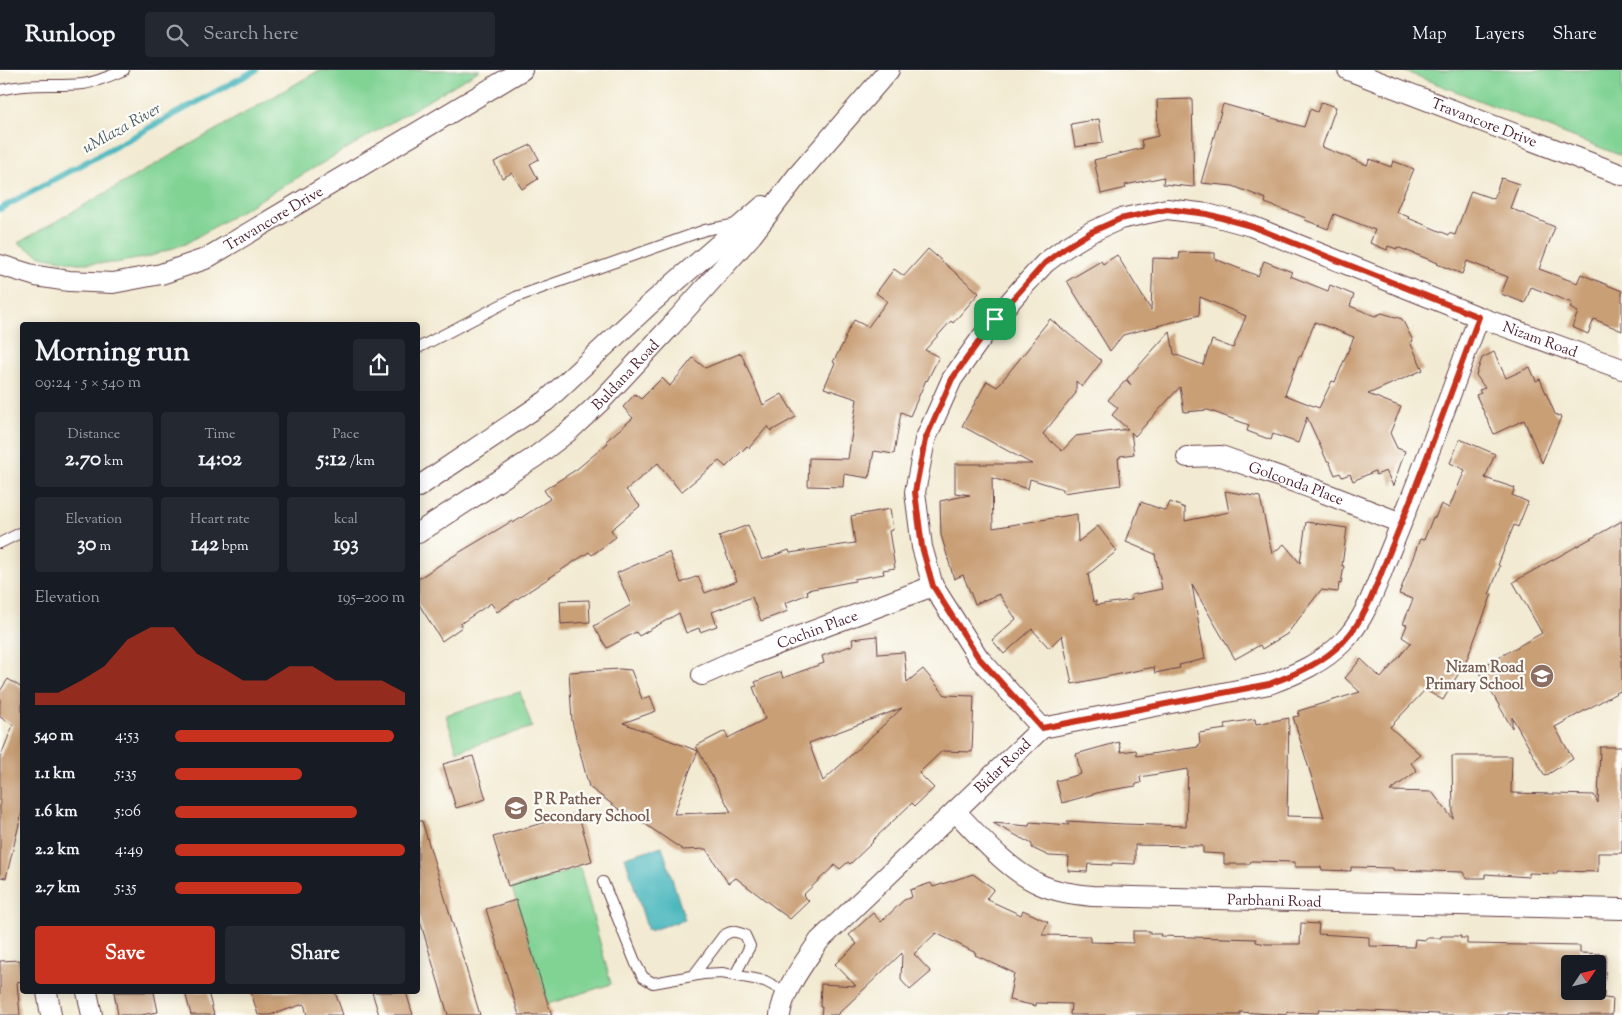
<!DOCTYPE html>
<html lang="en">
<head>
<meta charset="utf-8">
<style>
	:root { --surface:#171b24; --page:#242831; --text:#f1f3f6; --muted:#9ea1a6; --line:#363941; --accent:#c8321e }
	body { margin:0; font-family:"Sorts Mill Goudy",serif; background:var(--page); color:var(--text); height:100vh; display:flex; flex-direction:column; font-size:19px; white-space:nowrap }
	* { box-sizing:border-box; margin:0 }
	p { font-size:16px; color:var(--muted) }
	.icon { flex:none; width:28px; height:28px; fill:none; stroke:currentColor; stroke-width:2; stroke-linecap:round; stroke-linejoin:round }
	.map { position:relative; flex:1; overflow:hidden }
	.details { position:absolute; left:20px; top:252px; width:400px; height:672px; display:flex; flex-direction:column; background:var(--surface); border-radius:5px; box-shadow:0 2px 12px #0003 }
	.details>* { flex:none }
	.needle { width:32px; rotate:55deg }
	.buttons { position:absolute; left:1561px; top:885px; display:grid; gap:10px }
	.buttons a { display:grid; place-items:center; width:45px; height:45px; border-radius:5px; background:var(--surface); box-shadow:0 2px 12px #0003; font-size:25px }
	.pin { position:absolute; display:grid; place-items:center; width:42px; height:42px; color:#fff; margin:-21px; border-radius:10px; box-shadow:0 2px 8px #0006 }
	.round { display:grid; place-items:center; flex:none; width:52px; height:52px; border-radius:5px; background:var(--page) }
	.summary { display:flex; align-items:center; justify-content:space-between; height:85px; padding:0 15px }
	h1 { font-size:28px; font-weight:700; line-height:38px }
	.figures { display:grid; grid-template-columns:repeat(3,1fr); gap:8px; height:85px; padding:5px 15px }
	.figures div { display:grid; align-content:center; border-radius:5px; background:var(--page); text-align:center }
	.figures b { font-size:21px; font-weight:700 }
	.figures small { font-size:14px; font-weight:400 }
	.figures p { font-size:14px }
	.chart { height:140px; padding:10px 15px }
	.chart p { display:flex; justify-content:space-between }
	.chart svg { width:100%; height:90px; margin-top:5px; fill:var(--accent); opacity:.7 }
	.action { display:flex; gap:10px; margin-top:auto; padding:10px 15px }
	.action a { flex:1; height:58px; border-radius:5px; background:var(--accent); color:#fff; font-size:20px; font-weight:700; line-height:58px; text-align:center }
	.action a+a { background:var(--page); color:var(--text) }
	ul { padding:0 15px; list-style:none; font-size:16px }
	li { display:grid; grid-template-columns:80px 60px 1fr; align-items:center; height:38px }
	li i { height:12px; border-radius:6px; background:var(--accent) }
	header { display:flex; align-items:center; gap:30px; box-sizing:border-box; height:70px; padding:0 25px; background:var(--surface); border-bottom:1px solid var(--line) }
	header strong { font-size:24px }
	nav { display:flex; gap:28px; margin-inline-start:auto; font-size:18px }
	.search { width:350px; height:45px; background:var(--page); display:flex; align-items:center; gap:12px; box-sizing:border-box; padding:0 18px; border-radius:5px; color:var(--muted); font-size:19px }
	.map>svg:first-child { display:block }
	.green { fill:#81d394; stroke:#667960 }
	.water { fill:#45b5bc; stroke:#486a74 }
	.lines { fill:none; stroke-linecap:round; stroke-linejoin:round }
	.stream { stroke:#45b5bc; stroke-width:6 }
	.building { fill:#c99f76; fill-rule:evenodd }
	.service-casing { stroke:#633d44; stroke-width:12 }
	.minor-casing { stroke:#633d44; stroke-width:22 }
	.service { stroke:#fff; stroke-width:10 }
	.minor { stroke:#fff; stroke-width:20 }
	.route-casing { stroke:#fff; stroke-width:10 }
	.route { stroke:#c8321e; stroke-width:6 }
	.labels { text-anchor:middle; stroke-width:4.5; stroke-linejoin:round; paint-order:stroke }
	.street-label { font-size:15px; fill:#4a1f2b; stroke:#fdfcf7 }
	.education-label { font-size:15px; font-weight:bold; fill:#785e54; stroke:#fdfcf7; text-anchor:end }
	.water-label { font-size:16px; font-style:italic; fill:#485b65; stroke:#fdfcf7 }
</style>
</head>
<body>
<header>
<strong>Runloop</strong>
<div class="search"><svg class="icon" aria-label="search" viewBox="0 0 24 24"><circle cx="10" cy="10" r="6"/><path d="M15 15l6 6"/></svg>Search here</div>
<nav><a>Map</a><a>Layers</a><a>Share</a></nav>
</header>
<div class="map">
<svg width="1622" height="945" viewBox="0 0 1622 945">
	<rect width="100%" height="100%" fill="#fdfcf7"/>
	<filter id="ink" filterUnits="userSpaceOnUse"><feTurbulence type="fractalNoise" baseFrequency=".02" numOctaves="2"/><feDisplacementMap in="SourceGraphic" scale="10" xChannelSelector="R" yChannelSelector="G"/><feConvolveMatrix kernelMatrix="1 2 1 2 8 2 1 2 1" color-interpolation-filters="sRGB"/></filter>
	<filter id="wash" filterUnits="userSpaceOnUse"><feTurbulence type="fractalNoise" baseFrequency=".0096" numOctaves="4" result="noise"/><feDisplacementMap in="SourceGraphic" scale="20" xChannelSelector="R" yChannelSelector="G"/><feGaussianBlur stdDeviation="1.12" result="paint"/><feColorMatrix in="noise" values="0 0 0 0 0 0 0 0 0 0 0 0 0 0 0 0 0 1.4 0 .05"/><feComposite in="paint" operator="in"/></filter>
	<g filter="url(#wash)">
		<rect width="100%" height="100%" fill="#f2ead2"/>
		<path class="green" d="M320,0H480L185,174L148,187L115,193H77L41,186L18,173Z
			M1401,0H1622V86Z
			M520,622L532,657L457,681L446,645Z
			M580,798L611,914L548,934L512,818Z"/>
		<path class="water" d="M662,776L685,850L648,861L625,787Z"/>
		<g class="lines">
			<path class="stream" d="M0,139L256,0"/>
		</g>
		<g id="blocks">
			<path class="building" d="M1192,29L1194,117L1163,114L1164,107L1125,115L1126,118L1101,124L1094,90L1143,78L1141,70L1158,66L1157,30Z
				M1321,32L1336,37L1322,77L1367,95L1370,89L1391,97L1393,91L1414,99L1396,142L1409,147L1408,148L1449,165V163L1455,165L1471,121L1494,129L1501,108L1519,114L1510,138L1555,157L1539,199L1577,213L1581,204L1622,221V261L1594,249L1588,264L1572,257L1578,242L1570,238L1572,233L1531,217L1525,233L1501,224L1508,207L1467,191L1462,204L1437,194L1438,193L1397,177V179L1388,176L1387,180L1370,173L1375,160L1334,144L1328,159L1305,150L1306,148L1265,133L1266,129L1233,116L1201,113L1223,34L1304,57L1310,39L1317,42Z
				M1099,49L1103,73L1075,77L1071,54Z
				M531,75L539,89L530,94L538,109L522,119L512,103L502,108L494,92Z
				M928,179L979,223L953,253L951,251L925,280L939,287L927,311L926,310L910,346L901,342L894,384L874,381L869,408L844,404L843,417L808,416L809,388L848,389L857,329L824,318L835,293L833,292L846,268H844L854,250L868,257L887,231L876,223L894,199L904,206Z
				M1180,182L1215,183V189L1258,206L1264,191L1292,202L1290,206L1328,221L1330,215L1354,225L1350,236L1375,246L1382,243L1402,249L1413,271L1410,272L1423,300L1368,324L1401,337L1390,363L1397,378L1405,381L1393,416L1386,401L1376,405L1375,401L1353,411L1350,404L1342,407L1340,403L1335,405L1329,391H1327L1307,347L1298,373L1273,364L1271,370L1247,361L1249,355L1208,340L1184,342L1180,317L1135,366L1131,362L1134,384L1120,386V388H1118L1121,415L1063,423V419L1030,409L1028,419L992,408L993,458L1077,444L1078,472L1098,456L1117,481L1088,504L1093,532L1096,531V535L1132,530L1131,525L1162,519L1155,484L1126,472L1141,432L1166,441L1170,432L1185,438V451L1229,442L1225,421L1260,427L1272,484L1284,474L1300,493L1306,452L1347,458L1342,496H1344L1341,514L1339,513L1338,522L1321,520L1287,564L1262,579L1260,575L1235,589L1192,515L1205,589L1179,595L1180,598L1155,603L1154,597L1072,614L1062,565L1049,578L1032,559L1004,584L992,570L1016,549L999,524L975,534L963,505L954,509L941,465L940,431L970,425L955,423V394H1032L962,356L987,311L997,317L1035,270L1034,269L1050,249L1102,291L1082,317L1076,311V323L1043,364L1062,381L1076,366L1128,359L1112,345L1118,338L1108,330L1126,310L1131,315L1127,309L1170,261L1174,284L1203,295L1212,270L1233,278L1246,246L1200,227L1199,245L1123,265L1110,281L1067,211L1101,191L1103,194L1117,185L1151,240L1153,188L1179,189ZM1315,252L1354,267L1335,312L1332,311L1319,338L1285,325L1299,286L1301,287Z
				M1494,282L1506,308L1530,297L1536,311L1540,309L1555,344L1561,347L1542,393L1524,350L1494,364L1476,325L1481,323L1479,320L1485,318L1476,305L1482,288Z
				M741,283L763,335L782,324L796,347L771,361L768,356L749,378L747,376L726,397L719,391L681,422L658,393L626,420L640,436L611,460L616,467L592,485L589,482L497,542L491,533L460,554L462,557L442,571L418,533V509L450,488L512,451L513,453L550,429L544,420L577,399L608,373L606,371L633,348L623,337L635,324L641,329L662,308L670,316L693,288L705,298Z
				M1460,369L1495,384L1485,408L1515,418L1512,425L1528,432L1518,457L1514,455L1498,495L1500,496L1489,525L1492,524L1462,602L1460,601L1443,630L1425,620L1390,657L1421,685L1411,693L1417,701L1390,721L1432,722L1453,749L1452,686H1512L1511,723L1594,725L1598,733L1600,677H1622V783H1598V802L1557,801V804L1529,803V807L1485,804V808H1466L1463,802L1393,800V798L1351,797V801L1322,800L1321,797H1295V792L1251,791L1250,794H1224V784L1203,783V776L1135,775V794L1112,793V795L1088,794L1087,802L1068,801L1069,787L1049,786L1032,778V774L993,753L1029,756L1030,752L1069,755L1067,751L1124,754L1186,756L1188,699L1140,707L1141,713L1136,714V716L1104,721L1062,733L1056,711L1081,704L1076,684L1119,672L1121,682L1136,680L1137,686L1198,677V675H1200L1199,663L1226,659L1225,654L1255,649L1256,654L1289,648L1287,746L1324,747L1293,647L1299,646L1298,641L1360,622L1345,608L1361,589L1381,608L1411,573L1402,567L1407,555L1403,554L1413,529L1399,524L1420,469L1424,470L1433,447L1435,448L1441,434L1449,438L1465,400L1450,393Z
				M890,439L893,460L889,461L895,498L883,500L884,504L854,509L855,511L807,520L808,524L785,533L788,541L761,551L752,527L712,542L717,556L700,562L699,558L686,563L679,543L639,566L636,562L607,578L594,556L631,535L617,503L642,492L669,482L681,513L698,506L705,523L737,511L719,466L748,455L762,490L789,480L790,483L855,473L851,446Z
				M1622,451V620L1555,657L1573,689L1545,706L1512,647V658L1478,599L1542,563L1513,512Z
				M589,530L590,552L561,554L560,531Z
				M877,566L878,584L904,582L907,612L923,599L945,625L974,626L972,682L942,681L919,703L934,718L915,736L912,733L872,771L873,772L850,794L848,792L840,799L835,795L803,825L809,831L790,849L736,808L728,813L706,779L683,780L623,739L624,743L589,717L572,651L569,602L620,599L631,600L642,629L650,626L656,641L623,653L698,681L690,700L674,744L731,742L696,676L725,661L728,668L765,649L753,617L757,616L755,612L781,602L783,608L824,593L822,586L853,575L852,569ZM902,638L823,711L809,673Z
				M8,609L22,618V742L6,808L0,807V688L13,655L0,647V621Z
				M473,686L486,729L456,738L443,694Z
				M578,743L592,791L508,816L493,767Z
				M418,751H422L480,945H448L418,844Z
				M973,804L994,819L986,829L1021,845L1023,840L1048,852L1042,865L1090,866V872L1133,873V861H1150V864H1161L1160,866L1256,869V872L1266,874H1300L1301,853L1319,854L1318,864L1369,867V876L1414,877L1415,869L1426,870V868H1441V866H1461L1460,868H1467V874L1580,876V883L1606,884L1604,928L1613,929L1612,945H1543L1508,943V945H1438V944L1319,939L1318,943L1287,942V945L1240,942V945H1070L1071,934L1036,933V936L1009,930L1014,903L975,885L976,883L936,863L914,884L931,902L910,920L901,910L902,883L837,945H821L822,937H820L821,914L856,916L835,894L857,874L849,865L873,843L881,852L904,830L912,827L910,820L931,813L933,817ZM1570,894H1598V921H1570Z
				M516,830L548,934L552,945H519L486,839Z
				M20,890L22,911L17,912L20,945H0V891Z
				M114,922H154L158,942L141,945H118Z
				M185,922H208L214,945H191Z
				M251,922H335L343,945H307L304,934L270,945H258Z
				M372,922H406L413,945H379Z"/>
		</g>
	</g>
	<g filter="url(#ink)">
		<use href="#blocks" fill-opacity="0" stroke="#633d44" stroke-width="1"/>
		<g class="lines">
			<g class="service-casing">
				<path id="service" d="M0,20C29,12 54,17 83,14C97,12 110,6 124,0
					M418,278L516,227L705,160L737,154
					M0,473L22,462
					M603,812L636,894L643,907L653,913L703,904L722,903L765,911L787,923
					M693,906L723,866C732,860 735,861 745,865L750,876L735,905"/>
			</g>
			<g class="minor-casing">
				<g id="minor">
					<path id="s1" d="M1348,0L1622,105"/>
					<path id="s2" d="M0,195L36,206L69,211L113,213L161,204L205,189L522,0"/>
					<path id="s3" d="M1187,387L1221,386L1314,419L1401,453"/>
					<path d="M418,417L546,331L649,235L763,136"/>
					<path id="s4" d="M418,463L535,387L569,361L600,332L671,256L752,165L797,106L889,0"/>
					<path id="s5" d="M702,605L743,587L933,516"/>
					<path id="s6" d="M1042,658L978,587L933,516L922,477L915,422L925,370L952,309L995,249L1021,219L1045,193L1065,178L1091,162L1120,149L1167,139L1207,144L1251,156L1479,247L1622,299"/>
					<path id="s7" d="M955,741C979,766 1008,800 1039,814C1056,822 1074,824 1092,826L1622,839"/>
					<path d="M47,922L51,945"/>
					<path d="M87,922L92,945"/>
					<path id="s8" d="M780,945C783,920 805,892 819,871L1042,658L1269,614C1296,604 1323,593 1344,571C1367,547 1377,512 1390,481C1422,404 1450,325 1479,247"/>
				</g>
			</g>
			<use href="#service" class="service"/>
			<use href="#minor" class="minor"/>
		</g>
	</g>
	<g class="lines" filter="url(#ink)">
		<g class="route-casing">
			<path id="route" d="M1167,139L1207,144L1251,156L1479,247C1450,325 1422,404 1390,481C1377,512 1367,547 1344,571C1323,593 1296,604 1269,614L1042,658L978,587L933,516L922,477L915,422L925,370L952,309L995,249L1045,193L1065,178L1091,162L1120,149Z"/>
		</g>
		<use href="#route" class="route"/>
	</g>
	<defs>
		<g id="school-disc" transform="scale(1.25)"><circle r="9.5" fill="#8d6e63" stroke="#fdfcf7"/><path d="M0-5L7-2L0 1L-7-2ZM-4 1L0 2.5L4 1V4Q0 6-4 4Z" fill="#fff"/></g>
	</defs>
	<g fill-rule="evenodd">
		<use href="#school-disc" x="1542" y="606"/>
		<use href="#school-disc" x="516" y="738"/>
	</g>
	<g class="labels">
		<g class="street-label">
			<text dy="5" stroke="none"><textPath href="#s1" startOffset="146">Travancore Drive</textPath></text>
			<text dy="5" stroke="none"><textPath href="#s2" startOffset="290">Travancore Drive</textPath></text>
			<text dy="5" stroke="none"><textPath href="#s6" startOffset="1076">Nizam Road</textPath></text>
			<text dy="5" stroke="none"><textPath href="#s4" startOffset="262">Buldana Road</textPath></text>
			<text dy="5" stroke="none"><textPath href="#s3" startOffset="114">Golconda Place</textPath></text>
			<text dy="5" stroke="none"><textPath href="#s5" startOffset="124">Cochin Place</textPath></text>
			<text dy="5" stroke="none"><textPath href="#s8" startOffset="338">Bidar Road</textPath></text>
			<text dy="5" stroke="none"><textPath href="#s7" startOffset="349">Parbhani Road</textPath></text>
		</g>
		<g class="education-label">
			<text x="1524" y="602">Nizam Road<tspan x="1524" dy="17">Primary School</tspan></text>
			<text x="534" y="734" text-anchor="start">P R Pather<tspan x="534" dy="17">Secondary School</tspan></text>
		</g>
		<g class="water-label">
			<text transform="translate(121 57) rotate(-29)" y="6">uMlaza River</text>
		</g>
	</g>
</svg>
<div class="buttons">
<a><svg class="needle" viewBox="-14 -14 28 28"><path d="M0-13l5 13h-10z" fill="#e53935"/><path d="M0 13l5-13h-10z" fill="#9ea1a6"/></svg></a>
</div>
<div class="pin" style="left:995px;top:249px;background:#1e9e55"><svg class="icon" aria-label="arrive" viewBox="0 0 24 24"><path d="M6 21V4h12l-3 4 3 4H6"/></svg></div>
<section class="details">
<div class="summary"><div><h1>Morning run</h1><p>09:24 · 5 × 540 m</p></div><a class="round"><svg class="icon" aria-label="share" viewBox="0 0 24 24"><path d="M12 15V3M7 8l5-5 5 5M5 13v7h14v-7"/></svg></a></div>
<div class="figures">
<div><p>Distance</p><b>2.70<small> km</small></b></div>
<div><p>Time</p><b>14:02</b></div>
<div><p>Pace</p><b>5:12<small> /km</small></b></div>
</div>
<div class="figures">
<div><p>Elevation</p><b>30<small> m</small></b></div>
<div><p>Heart rate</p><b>142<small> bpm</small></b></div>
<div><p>kcal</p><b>193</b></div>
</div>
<div class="chart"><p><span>Elevation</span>195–200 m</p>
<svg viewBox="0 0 160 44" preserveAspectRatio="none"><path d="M0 44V38L10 38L20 32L30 25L40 12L50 6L60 6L70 19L80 25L90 32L100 32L110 25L120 25L130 32L140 32L150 32L160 38V44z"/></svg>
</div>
<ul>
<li><b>540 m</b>4:53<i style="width:95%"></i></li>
<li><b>1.1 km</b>5:35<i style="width:55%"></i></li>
<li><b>1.6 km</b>5:06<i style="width:79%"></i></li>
<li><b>2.2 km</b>4:49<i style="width:100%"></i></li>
<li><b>2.7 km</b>5:35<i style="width:55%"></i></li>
</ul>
<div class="action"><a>Save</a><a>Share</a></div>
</section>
</div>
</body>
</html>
